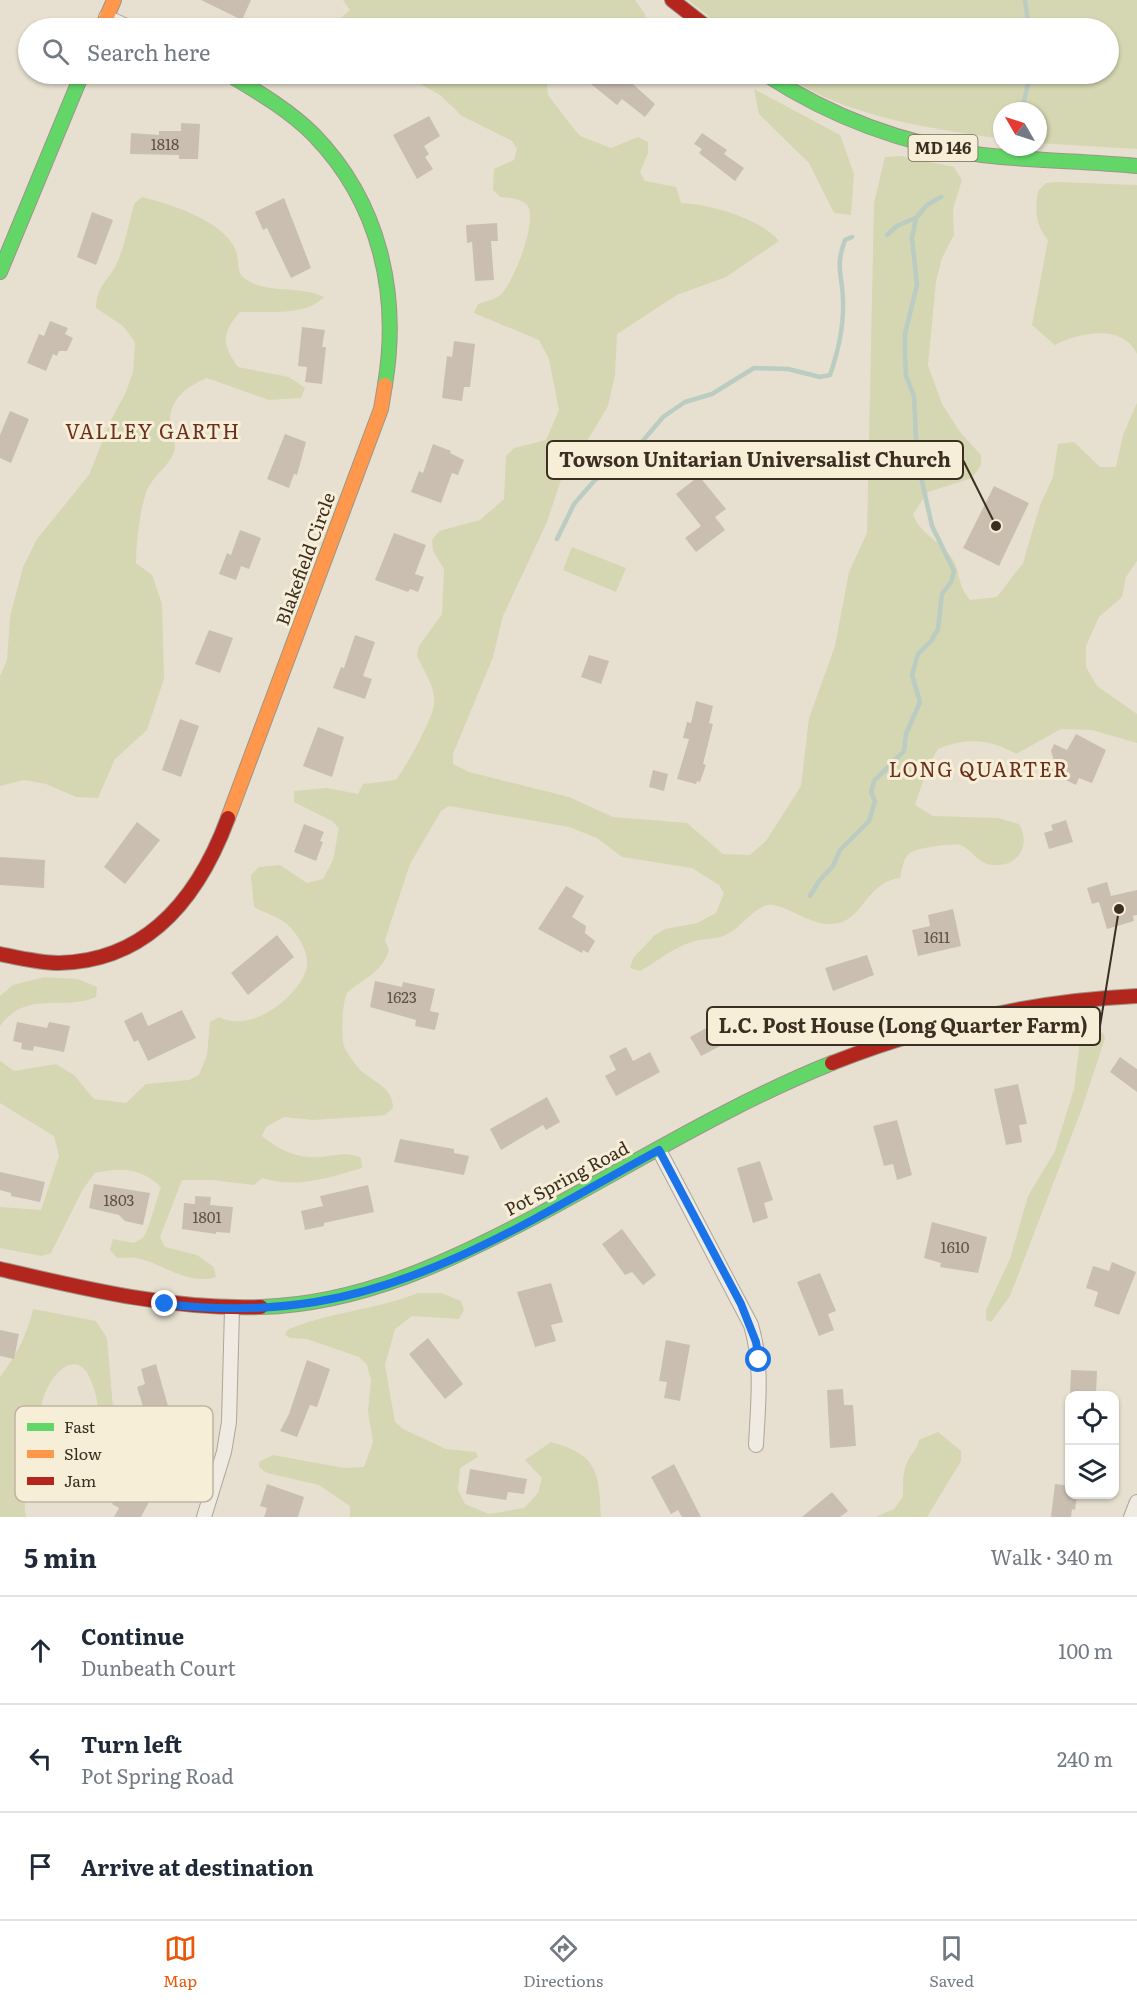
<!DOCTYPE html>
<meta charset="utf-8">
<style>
:root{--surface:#fff;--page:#f6f6f7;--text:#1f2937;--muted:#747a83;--line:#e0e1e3;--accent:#ea580c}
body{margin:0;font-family:Literata,serif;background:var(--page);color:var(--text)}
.controls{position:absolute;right:18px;bottom:18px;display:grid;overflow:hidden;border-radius:12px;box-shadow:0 2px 4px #0004}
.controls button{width:54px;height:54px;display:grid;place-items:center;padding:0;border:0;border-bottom:2px solid var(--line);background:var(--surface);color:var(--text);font:30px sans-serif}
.compass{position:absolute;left:993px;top:102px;width:54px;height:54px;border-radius:50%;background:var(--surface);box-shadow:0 2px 4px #0004;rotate:309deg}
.stop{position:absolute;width:18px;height:18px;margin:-14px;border:4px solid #1a73e8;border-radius:50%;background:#fff}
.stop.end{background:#1a73e8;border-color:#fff;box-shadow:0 2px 6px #0008}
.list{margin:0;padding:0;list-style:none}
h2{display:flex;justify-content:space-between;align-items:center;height:78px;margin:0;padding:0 24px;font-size:26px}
h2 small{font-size:20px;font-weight:400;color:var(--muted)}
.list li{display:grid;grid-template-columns:39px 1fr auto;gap:18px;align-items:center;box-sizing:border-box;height:108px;padding:0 24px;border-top:2px solid var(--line)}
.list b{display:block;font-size:22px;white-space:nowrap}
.list p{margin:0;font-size:20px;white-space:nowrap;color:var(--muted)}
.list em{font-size:20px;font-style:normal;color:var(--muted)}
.icon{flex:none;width:33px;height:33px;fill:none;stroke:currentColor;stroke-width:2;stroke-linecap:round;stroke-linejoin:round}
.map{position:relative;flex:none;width:1137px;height:1517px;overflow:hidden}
.search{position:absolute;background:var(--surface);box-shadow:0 2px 4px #0004;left:18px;right:18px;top:18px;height:66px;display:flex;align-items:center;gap:15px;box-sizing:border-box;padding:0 21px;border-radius:33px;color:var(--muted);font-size:22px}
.sheet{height:402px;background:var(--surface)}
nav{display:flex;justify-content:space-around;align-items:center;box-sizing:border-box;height:84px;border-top:2px solid var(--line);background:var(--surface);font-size:16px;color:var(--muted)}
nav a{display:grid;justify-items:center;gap:3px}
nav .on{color:var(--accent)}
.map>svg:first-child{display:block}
.green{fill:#d5d6b2}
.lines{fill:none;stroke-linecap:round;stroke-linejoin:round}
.stream{stroke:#bbccc2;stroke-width:4.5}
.building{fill:#cabeb1}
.street-casing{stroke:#aca599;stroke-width:16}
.fast-casing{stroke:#9c9588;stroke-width:16}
.slow-casing{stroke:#9c9588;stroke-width:16}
.jam-casing{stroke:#9c9588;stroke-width:16}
.street{stroke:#efebe2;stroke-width:14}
.fast{stroke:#63d668;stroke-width:14}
.slow{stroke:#ff974d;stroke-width:14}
.jam{stroke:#b3261e;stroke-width:14}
.route{stroke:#1a73e8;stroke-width:8}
.labels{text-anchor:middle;stroke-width:6;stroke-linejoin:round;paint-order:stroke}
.number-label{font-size:15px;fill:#605244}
.shield{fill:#f7eed7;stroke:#746857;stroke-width:1.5}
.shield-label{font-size:16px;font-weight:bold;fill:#3c2e20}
.street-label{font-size:18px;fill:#3c2e20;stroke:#f7eed7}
.neighbourhood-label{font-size:20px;letter-spacing:1.5px;fill:#6a2f1e;stroke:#f7eed7}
.key{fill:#f7eed7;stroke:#bfb4a0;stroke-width:1.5}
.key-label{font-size:16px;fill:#3c2e20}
.leader{fill:none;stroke:#3c2e20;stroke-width:2}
.callout-dot{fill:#3c2e20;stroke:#f7eed7;stroke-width:2}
.callout{fill:#f7eed7;stroke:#3c2e20;stroke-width:2}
.callout-label{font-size:20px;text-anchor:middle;font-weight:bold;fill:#3c2e20}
</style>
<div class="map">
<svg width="1137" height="1517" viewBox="0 0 1137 1517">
<rect width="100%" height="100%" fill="#e7e0d0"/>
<g class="green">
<polygon points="343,0 635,0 645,14 644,25 637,28 311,26 334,24 350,10"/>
<path d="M688,0H1137V149L1038,143V111H1002V139C928,128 846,117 783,74H1108V28H724Z"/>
<path d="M402,74H546L548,95L567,120L580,136L611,148L638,137L648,142V153L640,172L645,181L676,187L681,203C709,204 760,218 779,241L726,277L677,295L617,334L615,375L608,406L587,441L570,453L547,522L503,616L493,657L453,754V764L469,772L569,797L613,817L687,823L723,854L750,855L766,841L801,786L809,718L835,646L849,572L867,533L874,203L885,157L901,156L954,167L962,180L953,209L954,235L942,258L936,282L928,365L942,404L960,432L981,455V465L972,478L928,492L913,514C920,534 939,540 951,557C960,568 956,583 970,600L997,597L1023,563L1040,505L1053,477L1058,444L1074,442L1100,467H1116L1123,435L1137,403V561L1126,577L1122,597L1099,617L1086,646V667L1097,686L1137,714V743L1092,730L1061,729L1016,754C991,739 966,737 938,749L928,766L915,805L933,816L998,818L1019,824C1033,848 1014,871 987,864C977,861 970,848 960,845C952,843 916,848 910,853C903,858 902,870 900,878C868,882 863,917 839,923C816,929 794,909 773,905C757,903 744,924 731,932C718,941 705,937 692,942C674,947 656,962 640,971L630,968L633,958L655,935L665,929L697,923L716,913L724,893L719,885L692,868L622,857L597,838L569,827L449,806L441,811L410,864L385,940L389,950C382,973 364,978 348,992C342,998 341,1038 344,1046C346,1051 350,1057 354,1062C365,1081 393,1083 393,1108L385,1115L375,1116L313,1120L284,1117L266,1127L262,1136C275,1147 291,1156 309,1157C328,1159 344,1149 361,1158L362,1168C327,1178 297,1189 262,1178L254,1185L212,1180H182L160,1237L165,1247L197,1255L214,1267L216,1277C187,1286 163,1263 136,1258C130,1257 123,1258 117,1258L110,1250L113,1239L134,1243L143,1238L148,1228L161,1187C141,1168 122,1167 95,1173L83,1189L51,1253L41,1256L0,1248V1207L41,1210L59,1156L54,1136L0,1103V1061L14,1071L56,1064L74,1075L94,1099L126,1103L146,1084L189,1080L199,1075L207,1055L210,1022L219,1017C248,1033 293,1002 305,973C312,958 301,939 290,927C282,918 265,913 254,907L251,875L259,867L280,865L307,883L323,879L333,860L339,828L332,821L294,802V791L327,788L358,794L363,784L396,780C407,765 431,722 434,705C436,688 424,671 417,656L419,646L442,614L444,569L433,551L432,540L439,531L480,520L504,499L506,456L514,448L546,440L559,410L549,359L539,340L474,313L478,304C485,301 495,300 500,295C513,285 539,218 527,205C520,198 510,198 500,197L493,190L494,169L514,160L517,149L512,141L462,116L440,95Z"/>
<polygon points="754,89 840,135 854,174 851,215 834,213 809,163 759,114"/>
<path d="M1057,182L1137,185V354C1123,323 1078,333 1055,345L1032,325L1048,240C1035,225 1035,210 1038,191L1046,183Z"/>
<path d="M142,197C170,204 225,221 236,251C240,262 235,273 247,280C268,294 301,285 324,297C305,317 266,311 240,312C221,333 222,345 238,367L289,377L305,388L301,398L269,400L207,378C187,386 168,400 170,425C171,434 177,442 174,452C169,466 153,476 147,490C140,508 136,544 136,563L152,575L162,604L164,679L147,730L115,759L98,798L76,797L46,784L24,780L0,786V676L7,660L10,617L23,567L37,539L89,475L111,420L126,392L133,372L135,342L123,326L96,308C97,284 108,282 117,263C125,245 129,223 134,204Z"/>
<polygon points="572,547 626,568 616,592 563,570"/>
<path d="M45,977L78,979L97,987L96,997C62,1012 27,989 0,1026V996L13,985Z"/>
<polygon points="1089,1026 1103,1033 1105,1038 1081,1111 1010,1296 991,1322 986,1320 986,1310 1010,1259 1028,1196 1055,1151 1060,1134 1074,1089 1081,1032"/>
<path d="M418,1293H441L461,1301L464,1310L459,1319L412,1316L395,1329L385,1365L395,1422L403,1429L446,1449L476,1452L478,1457L460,1468L458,1490L465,1504L489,1514L524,1508L538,1493L542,1478L525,1460L551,1442C598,1455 599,1472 601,1517H350V1506L319,1485L267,1473L259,1467V1462L273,1455L344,1468L364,1467L373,1442L368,1411L371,1380L367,1365L359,1357L307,1339L290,1338L285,1335L287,1330C329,1312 375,1310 418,1293Z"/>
<path d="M33,1309L96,1321L107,1338L115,1431L112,1441L93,1433C94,1423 98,1411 97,1401C96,1393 93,1386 90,1379C73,1336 28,1398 44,1432C47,1439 56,1443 61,1447V1458C38,1473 20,1486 26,1517H0V1377C16,1356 27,1335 33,1309Z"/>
<path d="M938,1432L961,1451V1461L927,1517H875L894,1509L903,1497C903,1484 902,1469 910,1457C914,1450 917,1449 919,1440Z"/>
</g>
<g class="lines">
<g class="stream">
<polyline points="1025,0 1029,28"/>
<polyline points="1022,111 1030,74"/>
<polyline points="887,235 897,226 915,218"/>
<path d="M557,539L574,504L595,480L618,465L636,449L663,417L685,402L712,394L754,368L788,369L820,377L830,375C838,352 844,324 843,300C842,273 835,267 845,240L852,237"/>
<polyline points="810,896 819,881 833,866 840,850 869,821 875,801 871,792 874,781 904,751 906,734 920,702 912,675 918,654 931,641 938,629 942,594 951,582 954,571 932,526 917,459 914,396 906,376 905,357 905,334 917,285 912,238 916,218 927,205 941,197"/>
</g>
</g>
<g class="building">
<polygon points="201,0 251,0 242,20"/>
<polygon points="600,74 615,74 621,79 624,76 655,104 645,117 622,99 617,105 591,84"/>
<polygon points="429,116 440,136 424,146 429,154 425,157 433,169 417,179 393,135"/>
<polygon points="181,123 200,124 198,159 179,159 179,155 130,154 131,133 159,135 159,131 181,131"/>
<polygon points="702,133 727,150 724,154 744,168 735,181 699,153 702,149 694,144"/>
<polygon points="284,198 311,268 291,278 267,228 263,230 255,212"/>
<polygon points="92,212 113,220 96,265 77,257"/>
<polygon points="497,223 498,241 491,241 494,280 475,281 472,242 467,243 466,225"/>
<polygon points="50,321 68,328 65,334 73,338 67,351 59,351 57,356 53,354 46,371 27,363 39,334 44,336"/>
<polygon points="302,327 325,330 322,347 326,347 322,384 305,382 307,367 298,366"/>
<polygon points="454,341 475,344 470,387 464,387 462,401 442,398 447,356 452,357"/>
<polygon points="10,411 29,419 11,463 0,458 0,435"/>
<polygon points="285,434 306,442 297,475 294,474 289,488 267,479"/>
<polygon points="433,444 451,451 450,453 464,460 458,475 452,473 441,503 411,492 419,471 423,473"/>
<polygon points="699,476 726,509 715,517 725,530 696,552 685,538 701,526 676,494"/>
<polygon points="994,486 1029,503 999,566 963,548"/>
<polygon points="240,530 261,538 249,569 241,566 236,580 219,574 227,553 231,555"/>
<polygon points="394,533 426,545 415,574 424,577 418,592 410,589 408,592 375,580"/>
<polygon points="209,630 233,638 220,673 195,664"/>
<polygon points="355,635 375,642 363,676 372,679 365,699 333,688 341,667 344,668"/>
<polygon points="589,655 609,661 601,684 581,677"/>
<polygon points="696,701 713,706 709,723 713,724 703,764 706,765 700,782 697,781 696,784 677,779 689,739 683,738 687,722 691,723"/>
<polygon points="180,719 199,726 181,777 162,770"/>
<polygon points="318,727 344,737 332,777 303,766"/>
<polygon points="1076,734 1106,750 1092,783 1079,778 1076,785 1051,773 1055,764 1051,751 1054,744 1067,750"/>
<polygon points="653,770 668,774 664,791 649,787"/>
<polygon points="1066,820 1073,842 1049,849 1044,833 1053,830 1051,825"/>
<polygon points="137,822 160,840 125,884 104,867"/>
<polygon points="304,824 324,832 320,841 323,842 316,861 294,852"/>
<polygon points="0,857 45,860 44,888 0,885"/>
<polygon points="1107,882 1111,896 1137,890 1137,915 1133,916 1134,921 1107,929 1099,902 1092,904 1087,888"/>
<polygon points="566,886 584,896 572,917 586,926 585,933 595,941 588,953 583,950 582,953 538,929"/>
<polygon points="953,909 961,946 918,956 912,930 930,926 928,915"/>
<polygon points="277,935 294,957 248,995 231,973"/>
<polygon points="867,955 874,975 833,991 825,968"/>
<polygon points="375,981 402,987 403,982 435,989 430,1011 439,1013 435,1030 415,1026 416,1020 370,1007"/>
<polygon points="182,1010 196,1038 148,1061 138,1040 134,1042 124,1021 142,1012 148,1026"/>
<polygon points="737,1011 746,1028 728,1038 730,1041 701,1056 690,1037"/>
<polygon points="17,1022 47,1028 49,1022 70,1026 64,1052 34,1046 33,1051 21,1049 22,1043 13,1041"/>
<polygon points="626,1047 633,1061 650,1052 660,1072 616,1096 605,1076 616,1070 609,1056"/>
<polygon points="1120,1057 1137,1069 1137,1092 1110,1072"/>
<polygon points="1018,1084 1027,1124 1019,1125 1022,1142 1006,1145 994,1089"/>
<polygon points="547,1097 560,1122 546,1130 543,1125 501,1150 490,1129"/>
<polygon points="897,1120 912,1175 897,1180 893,1164 884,1166 873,1126"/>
<polygon points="400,1139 454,1149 454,1153 469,1156 464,1175 394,1162"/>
<polygon points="760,1161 773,1200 764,1203 768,1218 753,1223 737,1168"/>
<polygon points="0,1172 45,1182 40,1202 11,1196 11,1193 0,1190"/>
<polygon points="94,1184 150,1193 143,1225 125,1221 119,1215 89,1208"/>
<polygon points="368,1185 374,1212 324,1223 324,1226 305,1230 301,1211 323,1206 320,1196"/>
<polygon points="195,1196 211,1197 210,1205 233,1207 230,1233 216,1232 216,1234 182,1229 184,1203 195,1204"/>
<polygon points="932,1222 987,1237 978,1273 940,1267 941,1263 924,1258"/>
<polygon points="622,1229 656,1275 643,1285 632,1272 625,1275 602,1244"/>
<polygon points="1112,1262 1136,1272 1119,1315 1094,1306 1098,1292 1086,1288 1093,1266 1109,1271"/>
<polygon points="820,1273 836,1311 828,1314 834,1330 819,1336 797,1282"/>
<polygon points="551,1283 563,1322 551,1325 556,1341 535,1347 517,1292"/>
<polygon points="0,1330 19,1334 14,1359 0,1356"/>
<polygon points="428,1338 463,1384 445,1399 409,1354"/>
<polygon points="666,1340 690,1345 680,1401 664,1398 667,1382 659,1381"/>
<polygon points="307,1360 330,1369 317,1407 310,1405 297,1437 280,1431 289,1414"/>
<polygon points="156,1364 172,1420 149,1426 137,1387 145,1384 141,1369"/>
<polygon points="1071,1370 1097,1371 1096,1395 1070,1395"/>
<polygon points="843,1389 844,1405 853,1405 856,1446 830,1448 827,1390"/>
<polygon points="674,1464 701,1517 682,1517 678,1510 671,1514 651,1477"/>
<polygon points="470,1469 527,1479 524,1494 508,1492 506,1500 466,1494"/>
<polygon points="267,1484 304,1497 298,1517 264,1517 267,1508 260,1506"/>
<polygon points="1055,1484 1070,1486 1070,1494 1077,1494 1075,1510 1072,1509 1071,1517 1051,1517"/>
<polygon points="129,1491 149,1502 141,1517 114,1517 119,1508 112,1504 118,1492 126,1497"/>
<polygon points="832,1492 848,1511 840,1517 802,1517"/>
</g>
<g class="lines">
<defs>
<g id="street">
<polyline points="106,17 131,28"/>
<path d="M659,1150L751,1325C763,1365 758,1404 756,1445"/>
<polyline points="204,1517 224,1452 229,1422 232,1309"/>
<polyline points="1131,1517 1137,1502"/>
</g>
<g id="fast">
<path d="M228,74C258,92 289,110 314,135C380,203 400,294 385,385"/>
<path d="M765,74C831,117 903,144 982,155C1033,161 1085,161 1137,166"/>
<polyline points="0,272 82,74"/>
<path d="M261,1307C361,1304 451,1261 538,1215C635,1163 730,1104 832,1063"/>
</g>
<g id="slow">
<polyline points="102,28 114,0"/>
<polyline points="228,818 381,409 385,385"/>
</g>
<g id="jam">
<polyline points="672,0 708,28"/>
<path d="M0,954C19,958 39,963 59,963C149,961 199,896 228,818"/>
<path d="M832,1063C931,1024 1031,1001 1137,996"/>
<path d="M0,1269C86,1289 172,1310 261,1307"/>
</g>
</defs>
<use href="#street" class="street-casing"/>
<use href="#fast" class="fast-casing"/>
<use href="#slow" class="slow-casing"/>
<use href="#jam" class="jam-casing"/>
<use href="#street" class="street"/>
<use href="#fast" class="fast"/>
<use href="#slow" class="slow"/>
<use href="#jam" class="jam"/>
</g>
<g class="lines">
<path class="route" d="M165,1304C215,1310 265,1310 315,1302C439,1282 550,1209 659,1150L741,1304L756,1342L759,1360"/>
</g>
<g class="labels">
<g class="number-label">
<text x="165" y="150">1818</text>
<text x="937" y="943">1611</text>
<text x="402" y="1003">1623</text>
<text x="119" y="1206">1803</text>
<text x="207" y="1223">1801</text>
<text x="955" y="1253">1610</text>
</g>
<rect class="shield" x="908.5" y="135" width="69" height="26" rx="4.5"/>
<g class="shield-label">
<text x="943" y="154">MD 146</text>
</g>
<g class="street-label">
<text transform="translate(306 559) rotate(-70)" y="6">Blakefield Circle</text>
<text transform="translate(567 1179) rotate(-28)" y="6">Pot Spring Road</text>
</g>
<g class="neighbourhood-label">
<text x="153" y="439">VALLEY GARTH</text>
<text x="979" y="777">LONG QUARTER</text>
</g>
</g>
<rect x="15" y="1406" width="198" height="96" rx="9" class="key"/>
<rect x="27" y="1423" width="27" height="8" fill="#63d668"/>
<rect x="27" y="1450" width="27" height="8" fill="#ff974d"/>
<rect x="27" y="1477" width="27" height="8" fill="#b3261e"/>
<g class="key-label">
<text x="64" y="1433">Fast</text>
<text x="64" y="1460">Slow</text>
<text x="64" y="1487">Jam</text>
</g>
<path class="leader" d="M996 526L963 460M1119 909L1100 1026"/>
<g class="callout-dot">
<circle cx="996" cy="526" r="6"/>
<circle cx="1119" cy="909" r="6"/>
</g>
<g class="callout">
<rect x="547" y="441" width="416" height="38" rx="6"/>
<rect x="707" y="1007" width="393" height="38" rx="6"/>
</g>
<g class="callout-label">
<text x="755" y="467">Towson Unitarian Universalist Church</text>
<text x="903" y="1033">L.C. Post House (Long Quarter Farm)</text>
</g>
</svg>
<div class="controls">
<button><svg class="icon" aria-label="locate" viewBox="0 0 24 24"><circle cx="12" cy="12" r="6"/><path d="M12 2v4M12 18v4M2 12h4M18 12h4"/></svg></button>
<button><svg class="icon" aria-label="layers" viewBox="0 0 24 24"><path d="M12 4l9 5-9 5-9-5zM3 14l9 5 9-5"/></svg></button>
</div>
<svg class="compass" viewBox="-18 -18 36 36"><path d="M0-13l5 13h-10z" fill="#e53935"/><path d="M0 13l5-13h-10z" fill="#747a83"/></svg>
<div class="stop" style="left:759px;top:1360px"></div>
<div class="stop end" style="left:165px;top:1304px"></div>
<div class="search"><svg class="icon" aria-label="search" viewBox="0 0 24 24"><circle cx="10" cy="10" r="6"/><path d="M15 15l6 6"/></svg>Search here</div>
</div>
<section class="sheet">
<h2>5 min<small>Walk · 340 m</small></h2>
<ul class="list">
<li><svg class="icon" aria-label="ahead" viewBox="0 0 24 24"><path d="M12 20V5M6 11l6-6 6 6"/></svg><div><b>Continue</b><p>Dunbeath Court</p></div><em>100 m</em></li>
<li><svg class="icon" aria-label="left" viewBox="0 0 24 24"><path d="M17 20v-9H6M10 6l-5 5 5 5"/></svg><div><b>Turn left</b><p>Pot Spring Road</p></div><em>240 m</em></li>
<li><svg class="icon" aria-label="arrive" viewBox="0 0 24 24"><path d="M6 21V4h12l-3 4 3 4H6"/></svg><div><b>Arrive at destination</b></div></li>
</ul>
</section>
<nav>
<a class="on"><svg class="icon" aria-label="map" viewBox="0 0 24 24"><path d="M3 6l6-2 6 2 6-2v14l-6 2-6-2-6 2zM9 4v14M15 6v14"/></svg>Map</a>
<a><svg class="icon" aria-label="directions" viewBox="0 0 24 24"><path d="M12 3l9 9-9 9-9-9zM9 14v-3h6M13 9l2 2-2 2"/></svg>Directions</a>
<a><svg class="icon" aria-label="saved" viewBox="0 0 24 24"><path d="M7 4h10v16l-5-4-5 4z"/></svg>Saved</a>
</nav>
